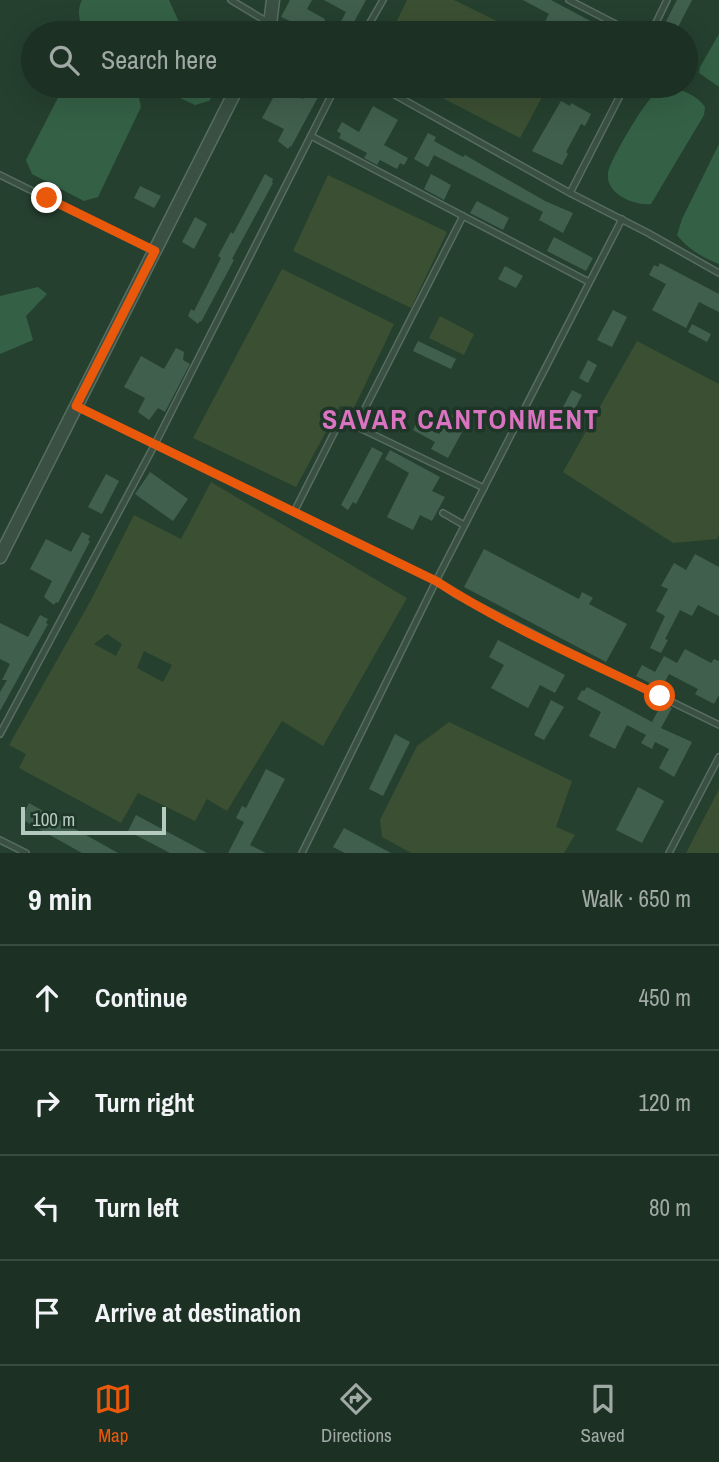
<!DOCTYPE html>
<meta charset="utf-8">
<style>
:root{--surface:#1c3023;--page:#25382b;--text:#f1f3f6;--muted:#a0a9a6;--line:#3a4b41;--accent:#ea580c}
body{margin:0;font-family:"Archivo Narrow",sans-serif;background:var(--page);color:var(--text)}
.scale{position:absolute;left:21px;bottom:18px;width:145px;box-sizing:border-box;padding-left:7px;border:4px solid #b5cabe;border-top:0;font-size:19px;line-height:24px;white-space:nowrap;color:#b5cabe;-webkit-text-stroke:5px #1e3527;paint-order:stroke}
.stop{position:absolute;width:21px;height:21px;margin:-16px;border:5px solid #ea580c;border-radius:50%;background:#fff}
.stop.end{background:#ea580c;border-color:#fff;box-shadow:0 2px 7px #0008}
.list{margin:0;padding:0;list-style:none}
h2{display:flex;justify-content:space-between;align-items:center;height:91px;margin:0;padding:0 28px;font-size:30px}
h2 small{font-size:23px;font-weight:400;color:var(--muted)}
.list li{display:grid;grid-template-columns:46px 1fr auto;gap:21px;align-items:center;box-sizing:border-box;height:105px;padding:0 28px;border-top:2px solid var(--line)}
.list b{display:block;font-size:26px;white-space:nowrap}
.list em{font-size:23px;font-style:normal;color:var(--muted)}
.icon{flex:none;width:38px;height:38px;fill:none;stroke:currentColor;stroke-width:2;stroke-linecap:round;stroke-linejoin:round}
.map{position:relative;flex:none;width:719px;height:853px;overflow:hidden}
.search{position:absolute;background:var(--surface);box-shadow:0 7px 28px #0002;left:21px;right:21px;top:21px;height:77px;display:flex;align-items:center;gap:18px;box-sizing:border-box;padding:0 24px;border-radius:38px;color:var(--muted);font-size:26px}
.sheet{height:511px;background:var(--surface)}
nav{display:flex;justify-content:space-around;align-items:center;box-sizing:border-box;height:98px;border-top:2px solid var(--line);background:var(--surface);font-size:19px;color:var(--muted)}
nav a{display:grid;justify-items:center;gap:4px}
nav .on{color:var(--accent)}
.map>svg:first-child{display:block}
.green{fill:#3b4f32;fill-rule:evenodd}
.water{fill:#346146}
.building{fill:#415f4d}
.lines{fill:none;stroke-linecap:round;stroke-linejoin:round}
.service-casing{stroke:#576d60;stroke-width:8}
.tertiary-casing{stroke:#576d60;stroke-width:15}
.service{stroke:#395042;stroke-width:5}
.tertiary{stroke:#395042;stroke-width:12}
.route{stroke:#ea580c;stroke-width:9}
.labels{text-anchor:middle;stroke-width:7;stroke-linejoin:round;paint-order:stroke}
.district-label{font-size:28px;font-weight:bold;letter-spacing:2px;fill:#da74c1;stroke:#1e3527}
</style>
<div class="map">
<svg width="719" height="853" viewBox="0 0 719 853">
<rect width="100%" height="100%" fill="#25402f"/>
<g class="green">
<polygon points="407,0 454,0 521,33 391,33"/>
<polygon points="419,86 548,86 520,138"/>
<polygon points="328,175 447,232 411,308 293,251"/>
<polygon points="282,269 394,324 354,408 340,406 296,487 193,438"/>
<polygon points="440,316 474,334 464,355 429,338"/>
<polygon points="637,341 719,384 719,534 717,539 673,543 563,472"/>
<path d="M211,482L407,598L323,746L282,721L227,811L207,799L195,821L138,793L121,823L19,768L26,754L9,745L91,600L134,515L181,539ZM107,634L122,644L116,656L94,644ZM144,651L172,665L163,682L137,668Z"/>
<polygon points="449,722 572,781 556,827 575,835 564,853 411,853 382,837 380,820 417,746"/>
<polygon points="719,789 719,853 686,853"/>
</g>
<g class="water">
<path d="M82,0H169L178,20L188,33H84C80,22 76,11 82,0Z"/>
<polygon points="719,34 719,87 699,73 700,67"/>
<polygon points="64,86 115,86 139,98 141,107 98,197 84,201 32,174 26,160"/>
<polygon points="154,86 221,86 209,101 195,105"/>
<path d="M672,87C685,92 697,95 705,107L704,115L651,204C635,206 605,194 608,173C610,160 646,99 656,93C661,89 666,88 672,87Z"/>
<path d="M719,144V264C702,257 689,250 677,235L682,219Z"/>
<polygon points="38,287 47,294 26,316 33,340 0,354 0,296"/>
</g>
<g class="building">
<polygon points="290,0 312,0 307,9 325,19 324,22 337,29 346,12 324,0 366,0 348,33 317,33 281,17"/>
<polygon points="523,0 551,0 613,33 585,33 568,24 563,33 550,33 541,29 549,14"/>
<polygon points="677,0 692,0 675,33 660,33"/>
<polygon points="310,86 324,86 291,147 290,146 288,149 278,141 284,129 262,118 279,87 303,99"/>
<polygon points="573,86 600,86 594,97"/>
<polygon points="561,101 570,106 571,103 591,114 585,126 581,124 566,152 568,154 562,165 532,151"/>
<polygon points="373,106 398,120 384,145 408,158 404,165 400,163 397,169 380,160 377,165 364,158 367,153 339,138 341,134 337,131 342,122 359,132"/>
<polygon points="428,133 436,137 434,141 463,157 465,155 545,201 573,213 563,233 539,220 543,212 434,155 428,167 414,159"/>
<polygon points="265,174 273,179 272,182 273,183 232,259 234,260 201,322 200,321 198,324 188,316 191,309 194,311 221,258 218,256 231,232 233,234"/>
<polygon points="431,174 451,185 444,200 424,189"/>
<polygon points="140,186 161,196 154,208 134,198"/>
<polygon points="477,201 509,218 503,230 470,213"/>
<polygon points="195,217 207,224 194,249 182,242"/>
<polygon points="554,237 593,258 586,271 547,251"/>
<polygon points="660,263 719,294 719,312 699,302 686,328 652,310 666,284 649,275 654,265 658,267"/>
<polygon points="505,266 523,276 516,288 498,279"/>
<polygon points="613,310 627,317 612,347 597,340"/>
<polygon points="692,324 711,334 707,342 688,332"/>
<polygon points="418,341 456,359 451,369 413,351"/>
<polygon points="176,348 184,352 183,360 190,364 165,412 158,408 149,420 138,412 145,398 124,387 141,356 164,369"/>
<polygon points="588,360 597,365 588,383 579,378"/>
<polygon points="572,390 582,395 572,414 562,409"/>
<polygon points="450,414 467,423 448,458 431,449 435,442 413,430 417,422 439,434"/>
<polygon points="372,447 383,453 356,504 353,502 348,510 341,505"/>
<polygon points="390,450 440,477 432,491 445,497 432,521 420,515 413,530 387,517 409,473 385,459"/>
<polygon points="150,472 188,499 173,521 135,494"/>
<polygon points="106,474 119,481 102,514 88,507"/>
<polygon points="82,532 90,536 88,540 90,541 58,603 56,602 54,605 44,597 52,581 30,569 46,539 71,552"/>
<polygon points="484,549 579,599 582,592 593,598 589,604 627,624 606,662 464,587"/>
<polygon points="695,554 719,567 719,616 698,605 692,616 680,610 665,639 668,640 661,653 650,648 665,616 656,611 668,589 661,586 674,563 686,570"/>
<polygon points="40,615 48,619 46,623 48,624 0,711 0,692 7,680 2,680 10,664 0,659 0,623 28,637"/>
<polygon points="498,640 565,675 555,693 540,685 528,708 491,688 504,665 489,657"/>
<polygon points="685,649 711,663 714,659 719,661 719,695 714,704 695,694 698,689 669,674 661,689 636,676 642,665 655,672 664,656 677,663"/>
<polygon points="587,687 652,722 662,703 672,708 661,728 692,742 674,777 659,768 669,749 655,742 652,749 641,743 646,735 627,725 615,749 589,736 601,712 577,699 582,690 584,691"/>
<polygon points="551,700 564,707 544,740 534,735"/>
<polygon points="395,734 410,742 383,796 369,789"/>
<polygon points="266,769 285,779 250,845 266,853 228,853 244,822 236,818 242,806 246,808"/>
<polygon points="638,787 664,801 642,843 616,830"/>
<polygon points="29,803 118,853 82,853 21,819"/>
<polygon points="136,815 207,853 170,853 128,831"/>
<polygon points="344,828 391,853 345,853 333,847"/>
</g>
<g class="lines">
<defs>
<g id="service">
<polyline points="231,0 286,33"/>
<polyline points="569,0 633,33"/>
<polyline points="364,33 383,0"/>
<polyline points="651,33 667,0"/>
<polyline points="379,86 570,193 648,233 719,273"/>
<polyline points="311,136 463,216"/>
<polyline points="0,175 154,251"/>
<polyline points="570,193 625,86"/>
<polyline points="76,406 436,581 457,595 561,648 719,725"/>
<polyline points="356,426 463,216 589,282"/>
<polyline points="294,512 341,419 484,488"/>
<polyline points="443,513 464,525"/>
<polyline points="0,734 155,444 336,86"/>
<polyline points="0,840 26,853"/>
<polyline points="302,853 436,581 622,219"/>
<polyline points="669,853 719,757"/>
</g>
<g id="tertiary">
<polyline points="265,33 270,24 273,0"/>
<polyline points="0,557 238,86"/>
</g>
</defs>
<use href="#service" class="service-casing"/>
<use href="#tertiary" class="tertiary-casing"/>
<use href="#service" class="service"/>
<use href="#tertiary" class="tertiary"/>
</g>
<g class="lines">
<path class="route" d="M47,198L155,251L76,406L436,581C506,626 585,660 660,696"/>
</g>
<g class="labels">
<g class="district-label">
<text x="461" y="429">SAVAR CANTONMENT</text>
</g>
</g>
</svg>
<div class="scale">100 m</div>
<div class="stop" style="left:660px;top:696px"></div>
<div class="stop end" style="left:47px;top:198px"></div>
<div class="search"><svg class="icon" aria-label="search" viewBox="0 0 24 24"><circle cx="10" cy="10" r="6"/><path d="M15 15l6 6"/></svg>Search here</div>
</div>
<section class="sheet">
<h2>9 min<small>Walk · 650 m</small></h2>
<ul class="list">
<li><svg class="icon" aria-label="ahead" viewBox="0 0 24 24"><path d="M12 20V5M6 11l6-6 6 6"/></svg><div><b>Continue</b></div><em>450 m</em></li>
<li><svg class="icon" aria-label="right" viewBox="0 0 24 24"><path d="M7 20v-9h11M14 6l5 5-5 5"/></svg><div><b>Turn right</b></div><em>120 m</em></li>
<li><svg class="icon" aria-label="left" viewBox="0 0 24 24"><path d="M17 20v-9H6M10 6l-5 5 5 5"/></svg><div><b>Turn left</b></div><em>80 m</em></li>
<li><svg class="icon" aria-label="arrive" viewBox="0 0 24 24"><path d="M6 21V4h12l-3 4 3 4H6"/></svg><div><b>Arrive at destination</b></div></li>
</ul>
</section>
<nav>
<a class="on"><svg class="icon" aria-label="map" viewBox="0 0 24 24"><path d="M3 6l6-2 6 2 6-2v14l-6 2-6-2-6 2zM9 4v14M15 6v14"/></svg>Map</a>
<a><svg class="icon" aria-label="directions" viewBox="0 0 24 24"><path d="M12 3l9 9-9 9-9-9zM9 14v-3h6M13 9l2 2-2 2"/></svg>Directions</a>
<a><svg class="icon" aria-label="saved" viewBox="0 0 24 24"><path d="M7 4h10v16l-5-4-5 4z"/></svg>Saved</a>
</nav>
